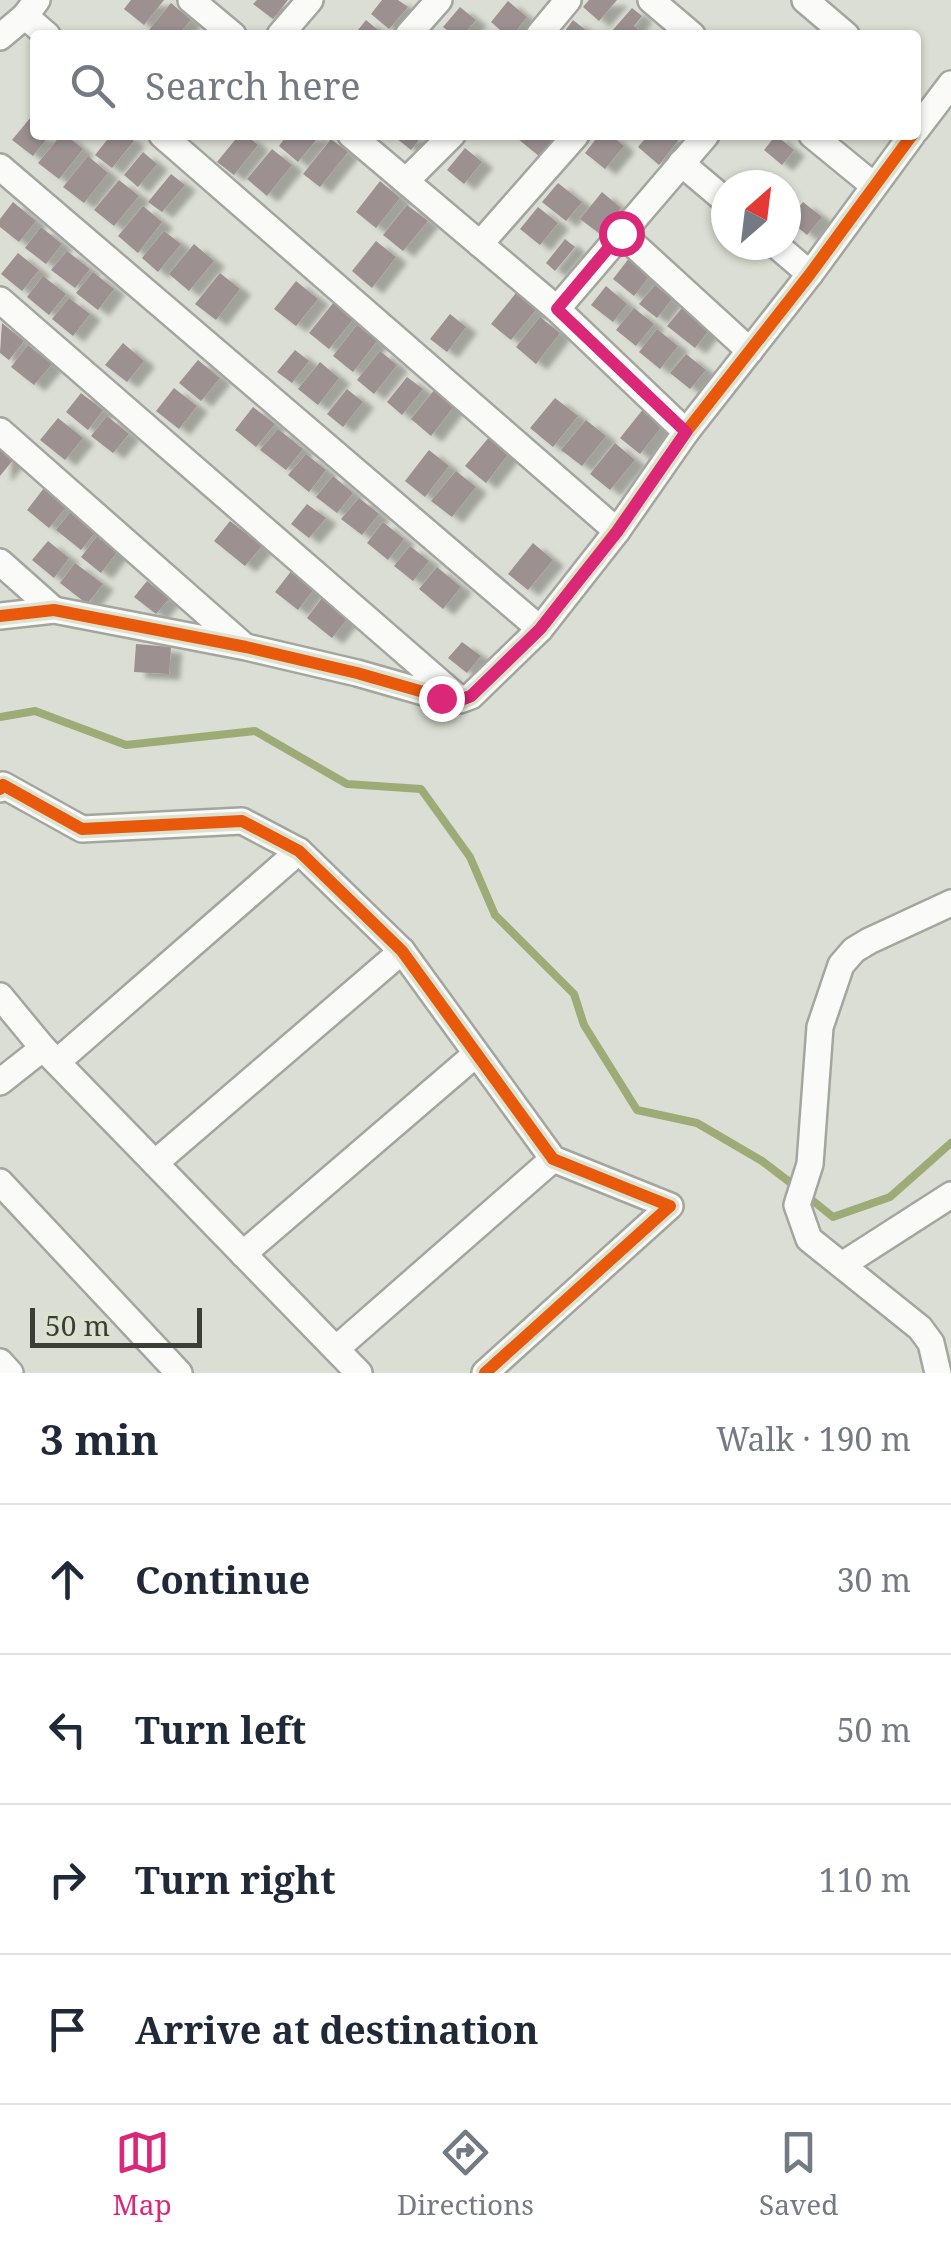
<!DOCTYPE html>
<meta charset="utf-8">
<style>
:root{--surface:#fff;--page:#f6f6f7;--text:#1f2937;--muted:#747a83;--line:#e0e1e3;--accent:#db2777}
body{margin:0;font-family:"Noto Serif",serif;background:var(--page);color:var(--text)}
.compass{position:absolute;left:711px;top:170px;width:90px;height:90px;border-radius:50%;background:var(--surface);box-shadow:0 2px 8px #0004;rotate:28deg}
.scale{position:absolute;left:30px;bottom:25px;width:172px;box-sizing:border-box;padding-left:10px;border:5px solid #3b3e37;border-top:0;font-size:28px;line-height:35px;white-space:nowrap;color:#3b3e37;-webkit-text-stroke:8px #dce2d0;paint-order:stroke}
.stop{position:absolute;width:30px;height:30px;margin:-22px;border:8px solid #db2777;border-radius:50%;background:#fff}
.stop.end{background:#db2777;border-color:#fff;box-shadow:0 2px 10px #0008}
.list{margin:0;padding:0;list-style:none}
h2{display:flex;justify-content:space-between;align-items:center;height:130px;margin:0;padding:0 40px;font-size:42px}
h2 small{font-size:32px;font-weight:400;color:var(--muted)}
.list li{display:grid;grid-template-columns:65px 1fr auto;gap:30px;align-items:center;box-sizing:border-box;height:150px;padding:0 40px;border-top:2px solid var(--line)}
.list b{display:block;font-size:38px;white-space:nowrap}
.list em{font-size:32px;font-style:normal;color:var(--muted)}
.icon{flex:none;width:55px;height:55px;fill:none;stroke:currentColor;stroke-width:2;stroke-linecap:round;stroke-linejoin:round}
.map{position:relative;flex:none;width:951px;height:1373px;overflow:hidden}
.search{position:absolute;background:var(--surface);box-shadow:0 2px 8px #0004;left:30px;right:30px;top:30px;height:110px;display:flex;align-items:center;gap:25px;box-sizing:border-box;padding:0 35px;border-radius:10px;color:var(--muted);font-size:38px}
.sheet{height:730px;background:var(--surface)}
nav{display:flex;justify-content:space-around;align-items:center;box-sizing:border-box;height:140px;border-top:2px solid var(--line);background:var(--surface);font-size:28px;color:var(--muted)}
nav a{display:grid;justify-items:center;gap:5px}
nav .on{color:var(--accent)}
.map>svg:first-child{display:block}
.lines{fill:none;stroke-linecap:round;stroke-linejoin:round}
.stream{stroke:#9dac76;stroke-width:8}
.building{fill:#9c9091;filter:url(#shadow)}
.minor-casing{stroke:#a3a69e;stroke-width:30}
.minor{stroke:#fafaf9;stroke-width:25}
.cycleway-casing{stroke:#dce2d0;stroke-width:19}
.cycleway{stroke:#e8590c;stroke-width:12}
.route{stroke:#db2777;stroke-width:12}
</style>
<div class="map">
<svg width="951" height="1373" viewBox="0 0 951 1373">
<defs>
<filter id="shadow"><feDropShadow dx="11" dy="6" stdDeviation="2.5" flood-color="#0004"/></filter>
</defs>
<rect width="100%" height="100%" fill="#dbded4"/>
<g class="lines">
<g class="stream">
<polyline points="0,717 35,711 126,745 255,731 347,784 421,789 470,857 495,915 574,994 584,1025 637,1110 697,1123 762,1161 796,1187"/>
<polyline points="807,1196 833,1217 890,1197 951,1143"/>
</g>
</g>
<g class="building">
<polygon points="131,0 164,0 144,25 124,9"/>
<polygon points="257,0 288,0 273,19 253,4"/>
<polygon points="382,0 398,0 408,7 389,29 371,14"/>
<polygon points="589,0 617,0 599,21 583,7"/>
<polygon points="508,1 527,17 513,35 506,35 491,22"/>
<polygon points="171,3 191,20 178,35 145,35"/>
<polygon points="460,7 476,20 463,35 453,35 443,27"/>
<polygon points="632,8 642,16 634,26 640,31 637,35 615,35 611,32"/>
<polygon points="366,20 384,35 354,35"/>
<polygon points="573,20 592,35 562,35"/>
<polygon points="35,112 35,135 50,135 33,156 12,140"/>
<polygon points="61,135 66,135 83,149 59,179 38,163"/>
<polygon points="111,135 126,135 134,141 112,168 95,155"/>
<polygon points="239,135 246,135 258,145 234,175 217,162"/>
<polygon points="287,135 320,135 298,162 279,146"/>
<polygon points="398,135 423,135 411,150 396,138"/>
<polygon points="522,135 548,135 553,139 539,156 518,139"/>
<polygon points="599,135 611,135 624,146 605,169 585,153"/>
<polygon points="648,135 676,135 680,138 659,165 638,147"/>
<polygon points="776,135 794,150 782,165 764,150"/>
<polygon points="331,139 348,152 320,187 303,174"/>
<polygon points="465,148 482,162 464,184 447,170"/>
<polygon points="272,149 292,165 267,196 247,179"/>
<polygon points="143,152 157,164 138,187 124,175"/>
<polygon points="88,156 108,173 84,203 63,187"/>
<polygon points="171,174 185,185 162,212 148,202"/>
<polygon points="119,180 139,196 114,226 94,210"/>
<polygon points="380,181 400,198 376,228 356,212"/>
<polygon points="558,183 582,202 566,221 542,202"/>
<polygon points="602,192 621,208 600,234 580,219"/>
<polygon points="13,202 36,221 19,242 0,227 0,219"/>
<polygon points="803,202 822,217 807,235 789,220"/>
<polygon points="407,205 428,221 403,251 383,235"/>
<polygon points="143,206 162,222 138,253 118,236"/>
<polygon points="538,207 558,223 540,245 520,229"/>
<polygon points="41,227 62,244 46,264 25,248"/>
<polygon points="164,231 181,244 158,272 142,258"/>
<polygon points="565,239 575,247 555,271 546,263"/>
<polygon points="376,241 396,257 372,288 352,271"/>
<polygon points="194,244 214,261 189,291 169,274"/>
<polygon points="67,251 90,269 75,288 51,270"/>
<polygon points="18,253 39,270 22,291 1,274"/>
<polygon points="630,257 651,274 634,296 613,279"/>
<polygon points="93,272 114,289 98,310 76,293"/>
<polygon points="220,273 240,289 216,320 195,304"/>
<polygon points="43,276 66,294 49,315 27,297"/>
<polygon points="296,281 318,299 296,326 274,309"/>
<polygon points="655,285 672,299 657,318 639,304"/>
<polygon points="606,286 627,304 613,322 591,305"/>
<polygon points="516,293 536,310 511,340 491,324"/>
<polygon points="69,298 90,314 73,336 52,319"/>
<polygon points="334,302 354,318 329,349 309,333"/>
<polygon points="634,308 654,324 636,346 616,330"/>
<polygon points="682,308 709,330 695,348 667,326"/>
<polygon points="450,314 466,327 447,352 430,339"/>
<polygon points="540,317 560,333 536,364 516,347"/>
<polygon points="2,323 24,341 9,360 0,353"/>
<polygon points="357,325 377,341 353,372 333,356"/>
<polygon points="657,329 678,346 660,369 639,352"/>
<polygon points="123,343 144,361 127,382 105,365"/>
<polygon points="28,345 52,364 34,385 11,367"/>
<polygon points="295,350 309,361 292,383 277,372"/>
<polygon points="380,351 397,365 374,394 357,380"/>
<polygon points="686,354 706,370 690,389 670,373"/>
<polygon points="198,360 220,378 201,401 179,383"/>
<polygon points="320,362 339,378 318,405 298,389"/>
<polygon points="407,377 423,389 402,415 387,402"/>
<polygon points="174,388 197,406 179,429 156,411"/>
<polygon points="347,389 363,402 343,427 327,414"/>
<polygon points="435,389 455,405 431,436 411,419"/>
<polygon points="81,393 103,410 88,430 66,412"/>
<polygon points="555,398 578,416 553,447 530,428"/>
<polygon points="253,407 275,424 256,447 235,430"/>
<polygon points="644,408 664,424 640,454 620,438"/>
<polygon points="107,416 129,434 113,453 91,436"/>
<polygon points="58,418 83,438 65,460 40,440"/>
<polygon points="586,420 606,436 582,466 561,450"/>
<polygon points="278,429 303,449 286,470 260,450"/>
<polygon points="490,436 510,452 486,483 465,466"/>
<polygon points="615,443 635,460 610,490 590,474"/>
<polygon points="0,449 13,460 0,476"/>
<polygon points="429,450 449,466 425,497 405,481"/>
<polygon points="306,454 326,470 309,492 288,475"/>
<polygon points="456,471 476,487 452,517 431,501"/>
<polygon points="333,476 353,493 337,513 316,497"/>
<polygon points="44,488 67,506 49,528 27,510"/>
<polygon points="359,498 379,514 362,535 341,519"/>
<polygon points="307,504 326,518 309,538 291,524"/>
<polygon points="72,510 97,530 81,550 56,530"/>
<polygon points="230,521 262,546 245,566 214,541"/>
<polygon points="383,522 404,539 388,560 367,543"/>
<polygon points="98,535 118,551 101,573 81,557"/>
<polygon points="48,541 69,558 54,578 32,560"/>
<polygon points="533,543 553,560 528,590 508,574"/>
<polygon points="410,546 429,561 413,581 394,566"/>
<polygon points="75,563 103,584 87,604 60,583"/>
<polygon points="437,567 461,587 443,609 419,589"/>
<polygon points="292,570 314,589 298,610 275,592"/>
<polygon points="147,581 169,599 156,614 134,597"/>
<polygon points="322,598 348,618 332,638 307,618"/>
<polygon points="462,642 481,656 467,673 448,658"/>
<polygon points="136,644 171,647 169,674 134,672"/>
</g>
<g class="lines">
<defs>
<g id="minor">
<polyline points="191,0 233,35"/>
<polyline points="651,0 692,35"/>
<polyline points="805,0 846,35"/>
<polyline points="25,16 47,35"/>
<polyline points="280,35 310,0"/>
<polyline points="408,35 439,0"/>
<polyline points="539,35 568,0"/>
<polyline points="0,37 25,16 37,0"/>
<polyline points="916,130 951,84"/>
<polyline points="162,135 617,531"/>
<polyline points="351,135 557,309 686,432"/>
<polyline points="812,135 873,185"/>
<polyline points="681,163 726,201"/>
<polyline points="0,167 540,629"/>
<polyline points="406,181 452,135"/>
<polyline points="621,233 750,351"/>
<polyline points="480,244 576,135"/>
<polyline points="776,245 810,274"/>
<polyline points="0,300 457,697"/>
<polyline points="557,309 706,135"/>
<polyline points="0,431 244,646"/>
<polyline points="0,562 54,610"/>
<polyline points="0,616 54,610 246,647 357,673 441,697 460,700 471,696 540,629 617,531 686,432 810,274 912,135"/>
<polyline points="0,789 3,785 82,829 242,821 299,851 402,951 553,1159 670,1206 485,1373"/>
<polyline points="0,996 43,1048 359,1373"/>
<polyline points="57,1062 299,851"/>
<polyline points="0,1082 43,1048"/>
<polyline points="155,1163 402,951"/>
<polyline points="0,1182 179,1373"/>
<polyline points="243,1254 476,1054"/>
<polyline points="842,1265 951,1195"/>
<polyline points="336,1349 553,1159"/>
<polyline points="0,1362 10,1373"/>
<polyline points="938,1373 931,1343 920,1328 809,1239 797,1205 810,1164 820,1027 841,965 854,950 869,941 951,903"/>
</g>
</defs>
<use href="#minor" class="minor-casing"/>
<use href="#minor" class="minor"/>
<defs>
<g id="cycleway">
<polyline points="0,616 54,610 246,647 357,673 441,697 460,700 471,696 540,629 617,531 686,432 810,274 912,135"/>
<polyline points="0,789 3,785 82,829 242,821 299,851 402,951 553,1159 670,1206 485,1373"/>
</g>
</defs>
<use href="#cycleway" class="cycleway-casing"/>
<use href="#cycleway" class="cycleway"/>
</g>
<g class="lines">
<polyline class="route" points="441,698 460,700 471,696 540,629 617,532 686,432 557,309 621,233"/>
</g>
</svg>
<svg class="compass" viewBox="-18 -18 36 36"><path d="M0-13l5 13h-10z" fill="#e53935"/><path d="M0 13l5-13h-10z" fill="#747a83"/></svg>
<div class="scale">50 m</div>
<div class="stop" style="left:621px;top:233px"></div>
<div class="stop end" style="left:441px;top:698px"></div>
<div class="search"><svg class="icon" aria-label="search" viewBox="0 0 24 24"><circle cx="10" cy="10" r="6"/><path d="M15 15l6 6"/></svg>Search here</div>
</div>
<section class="sheet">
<h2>3 min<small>Walk · 190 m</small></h2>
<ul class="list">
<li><svg class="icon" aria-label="ahead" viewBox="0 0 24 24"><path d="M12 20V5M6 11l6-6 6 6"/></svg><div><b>Continue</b></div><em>30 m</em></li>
<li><svg class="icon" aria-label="left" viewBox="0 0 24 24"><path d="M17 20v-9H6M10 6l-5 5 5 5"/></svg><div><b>Turn left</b></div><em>50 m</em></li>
<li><svg class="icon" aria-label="right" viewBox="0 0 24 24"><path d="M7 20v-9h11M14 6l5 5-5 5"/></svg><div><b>Turn right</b></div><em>110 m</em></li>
<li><svg class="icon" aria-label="arrive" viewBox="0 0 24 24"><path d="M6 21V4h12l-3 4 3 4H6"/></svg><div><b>Arrive at destination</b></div></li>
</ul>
</section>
<nav>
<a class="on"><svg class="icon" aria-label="map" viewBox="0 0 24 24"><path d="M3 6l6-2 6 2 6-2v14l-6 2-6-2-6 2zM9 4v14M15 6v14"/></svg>Map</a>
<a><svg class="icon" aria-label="directions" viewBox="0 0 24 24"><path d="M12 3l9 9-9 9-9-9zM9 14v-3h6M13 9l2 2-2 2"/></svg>Directions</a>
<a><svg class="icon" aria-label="saved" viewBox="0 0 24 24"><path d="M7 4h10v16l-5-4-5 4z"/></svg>Saved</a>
</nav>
